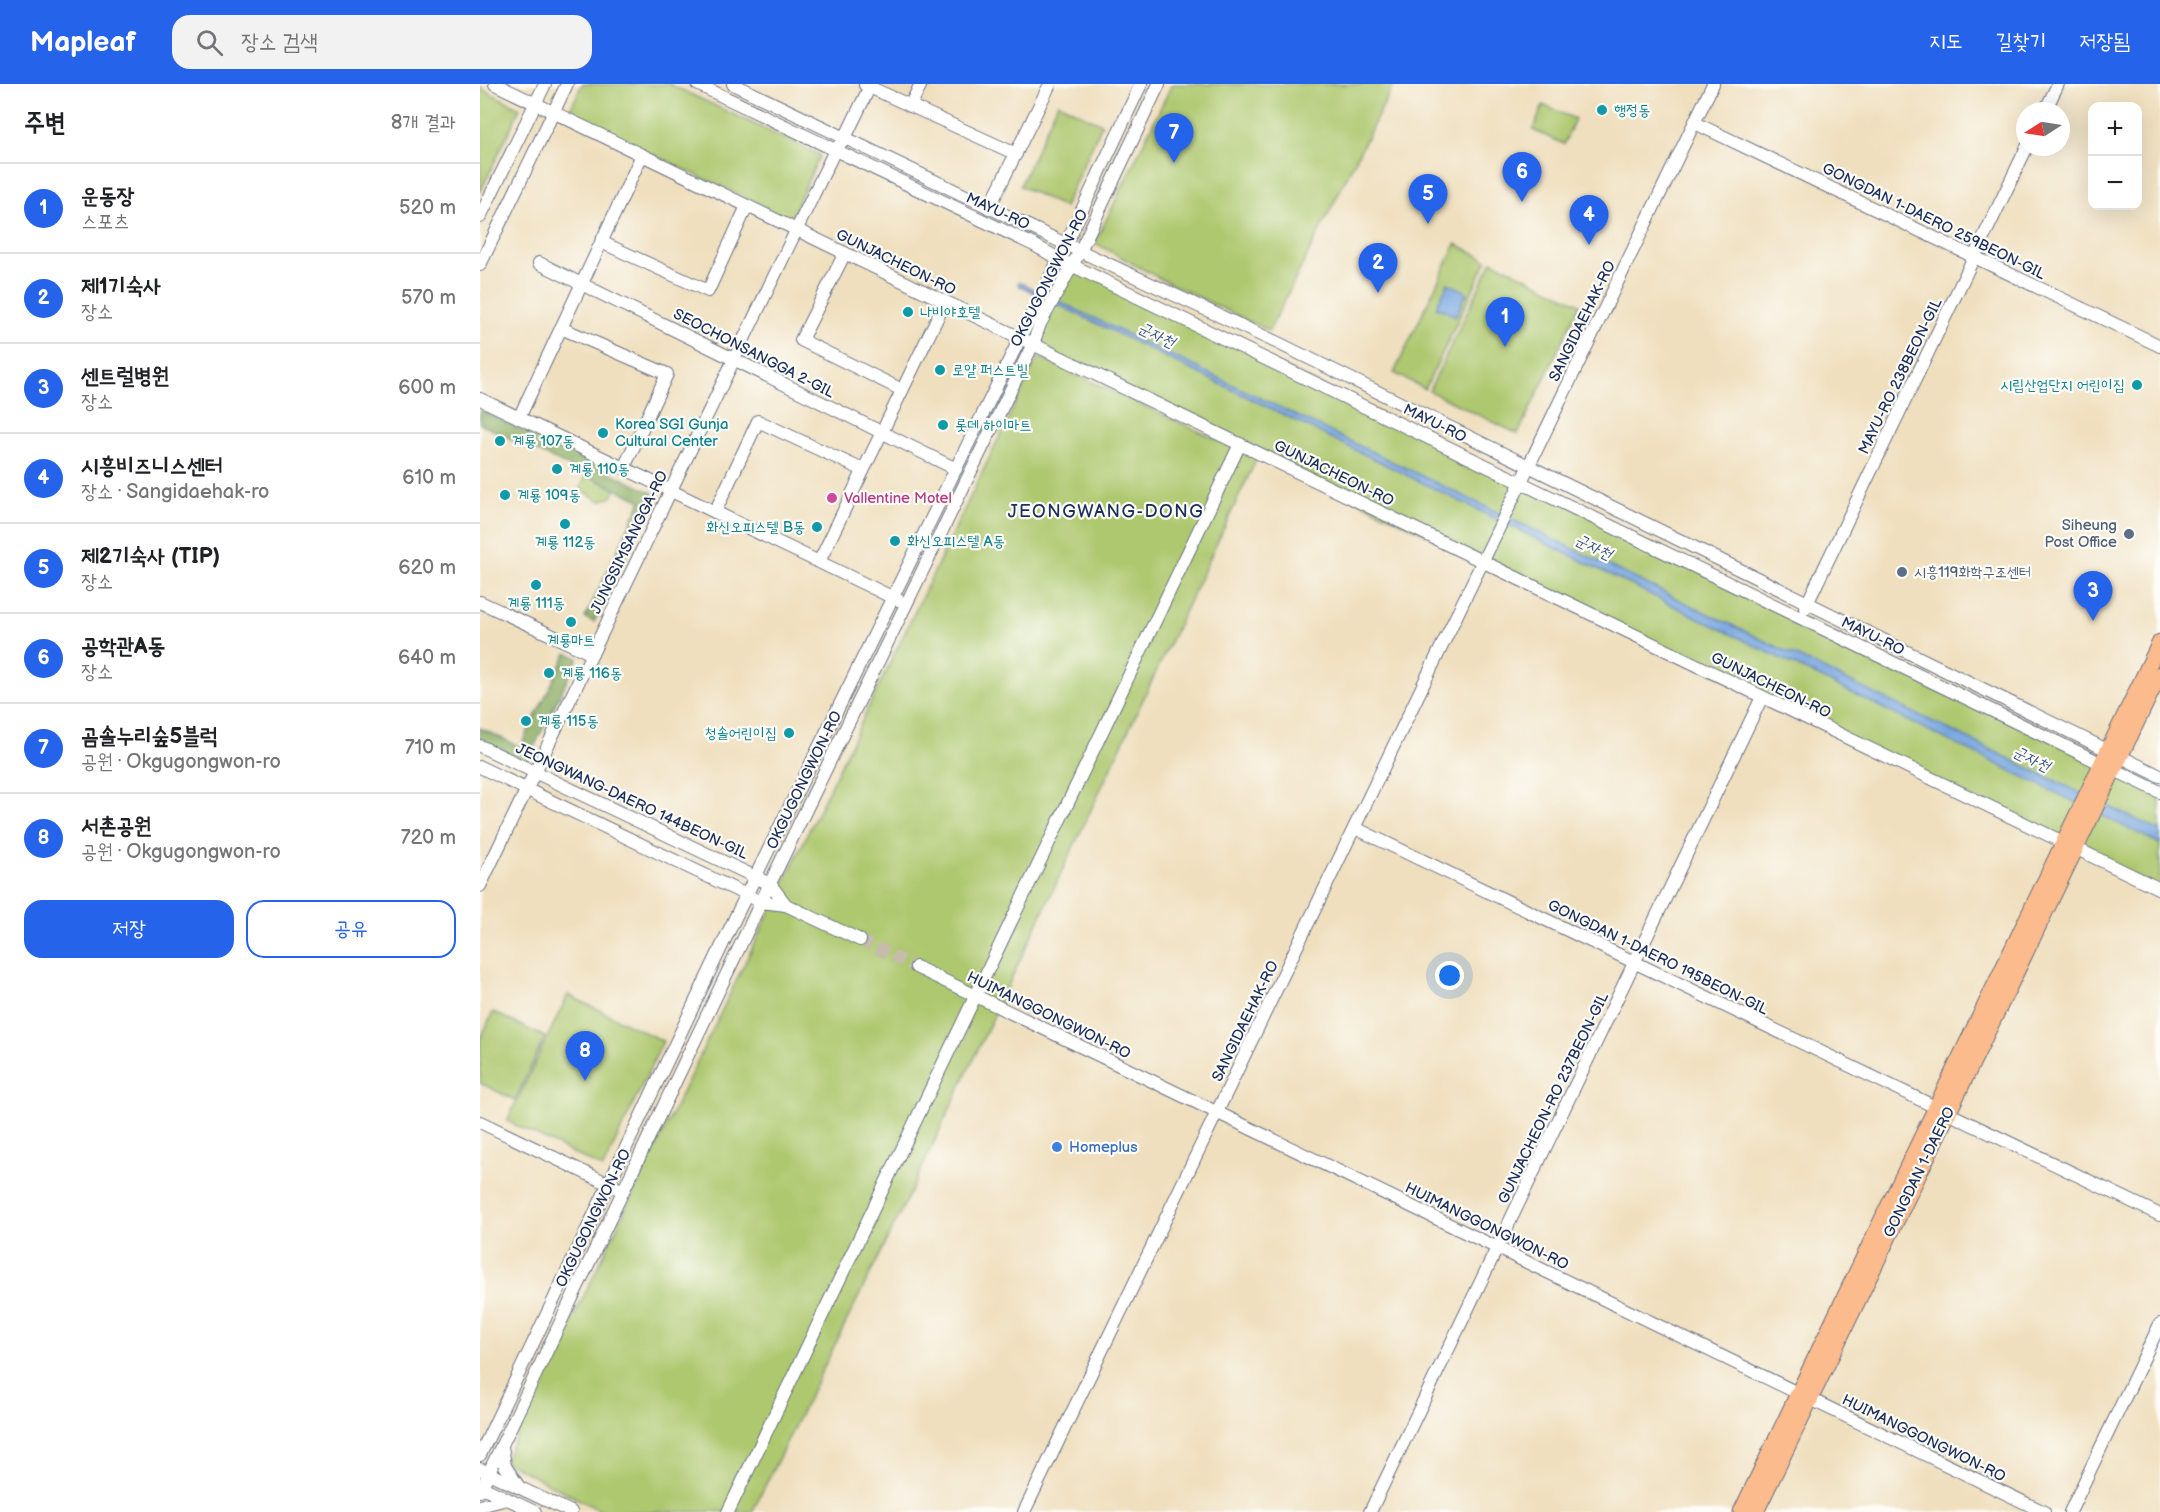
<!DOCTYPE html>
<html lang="ko">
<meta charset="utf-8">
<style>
:root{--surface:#fff;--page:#f2f2f2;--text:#202124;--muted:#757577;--line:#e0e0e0;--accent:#2563eb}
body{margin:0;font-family:"Balsamiq Sans","Poor Story",sans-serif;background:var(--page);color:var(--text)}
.controls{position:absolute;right:18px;top:18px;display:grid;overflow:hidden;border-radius:12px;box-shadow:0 6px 24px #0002}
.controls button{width:54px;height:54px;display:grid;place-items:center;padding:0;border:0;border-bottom:2px solid var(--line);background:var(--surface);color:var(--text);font:30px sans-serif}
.compass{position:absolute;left:1536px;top:18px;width:54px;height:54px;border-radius:50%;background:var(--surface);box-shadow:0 6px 24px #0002;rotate:258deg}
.you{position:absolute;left:970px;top:892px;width:21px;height:21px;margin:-15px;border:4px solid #fff;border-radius:50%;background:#1a73e8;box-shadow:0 0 0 9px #1a73e833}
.badge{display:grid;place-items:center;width:39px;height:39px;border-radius:50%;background:var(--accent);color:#fff;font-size:20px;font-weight:700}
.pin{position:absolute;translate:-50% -50px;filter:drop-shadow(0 2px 3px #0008)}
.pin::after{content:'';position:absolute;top:32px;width:21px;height:18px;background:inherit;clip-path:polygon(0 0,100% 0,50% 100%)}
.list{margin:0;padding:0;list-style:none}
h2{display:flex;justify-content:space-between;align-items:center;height:78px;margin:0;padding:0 24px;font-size:26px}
h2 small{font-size:20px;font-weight:400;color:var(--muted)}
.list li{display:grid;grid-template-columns:39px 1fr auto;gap:18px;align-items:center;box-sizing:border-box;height:90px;padding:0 24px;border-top:2px solid var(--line)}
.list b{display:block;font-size:22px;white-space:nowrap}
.list p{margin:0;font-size:20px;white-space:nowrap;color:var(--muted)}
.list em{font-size:20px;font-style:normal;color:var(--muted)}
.actions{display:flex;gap:12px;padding:18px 24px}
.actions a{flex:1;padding:14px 0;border:2px solid var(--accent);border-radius:18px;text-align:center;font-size:21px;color:var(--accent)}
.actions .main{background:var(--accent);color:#fff}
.icon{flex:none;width:33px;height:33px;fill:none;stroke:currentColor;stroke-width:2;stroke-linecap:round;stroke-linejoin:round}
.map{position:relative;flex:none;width:1680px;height:1428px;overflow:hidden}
header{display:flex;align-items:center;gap:36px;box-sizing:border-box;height:84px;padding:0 30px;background:var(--accent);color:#fff}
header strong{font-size:28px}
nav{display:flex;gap:33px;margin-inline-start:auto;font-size:21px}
.search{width:420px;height:54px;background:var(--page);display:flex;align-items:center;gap:15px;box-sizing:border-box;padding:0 21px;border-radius:18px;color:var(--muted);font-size:22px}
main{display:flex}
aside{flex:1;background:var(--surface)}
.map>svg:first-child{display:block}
.green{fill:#adc86e;stroke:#647c66;stroke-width:1.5}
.forest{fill:#8aac61;stroke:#526e60;stroke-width:1.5}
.water{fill:#75a4de;stroke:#486a9e;stroke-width:1.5}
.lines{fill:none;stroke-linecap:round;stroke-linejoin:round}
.minor-tunnel{stroke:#c5bcab;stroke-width:12;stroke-dasharray:12 6;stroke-linecap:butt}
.minor-casing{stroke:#656d80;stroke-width:14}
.major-casing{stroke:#656d80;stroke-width:17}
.minor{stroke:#fff;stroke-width:12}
.major{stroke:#fbbb8c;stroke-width:15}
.culture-dot{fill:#0f9aa8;stroke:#fdfcf7;stroke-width:2}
.hotel-dot{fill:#d1479c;stroke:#fdfcf7;stroke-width:2}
.service-dot{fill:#5c6f8a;stroke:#fdfcf7;stroke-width:2}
.shop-dot{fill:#3f7fe0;stroke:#fdfcf7;stroke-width:2}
.labels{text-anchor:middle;stroke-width:4.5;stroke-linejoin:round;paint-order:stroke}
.culture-label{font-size:15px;fill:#0d838f;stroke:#fdfcf7;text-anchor:start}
.street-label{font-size:15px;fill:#1b2f5e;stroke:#fdfcf7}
.hotel-label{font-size:15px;fill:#b23c85;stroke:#fdfcf7;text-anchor:start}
.service-label{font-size:15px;fill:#4e5e75;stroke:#fdfcf7;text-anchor:end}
.shop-label{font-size:15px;fill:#366cbe;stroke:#fdfcf7;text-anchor:start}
.water-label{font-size:16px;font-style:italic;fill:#3a588b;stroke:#fdfcf7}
.quarter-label{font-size:18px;letter-spacing:1.5px;fill:#1b2f5e;stroke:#fdfcf7}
</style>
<header>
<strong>Mapleaf</strong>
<div class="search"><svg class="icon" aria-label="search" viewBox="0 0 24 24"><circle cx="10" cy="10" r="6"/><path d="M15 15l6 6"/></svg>장소 검색</div>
<nav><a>지도</a><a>길찾기</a><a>저장됨</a></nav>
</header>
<main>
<aside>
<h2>주변<small>8개 결과</small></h2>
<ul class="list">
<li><span class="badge">1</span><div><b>운동장</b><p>스포츠</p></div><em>520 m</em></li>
<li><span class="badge">2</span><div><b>제1기숙사</b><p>장소</p></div><em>570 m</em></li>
<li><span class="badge">3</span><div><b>센트럴병원</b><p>장소</p></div><em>600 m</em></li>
<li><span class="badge">4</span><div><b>시흥비즈니스센터</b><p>장소 · Sangidaehak-ro</p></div><em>610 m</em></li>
<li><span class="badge">5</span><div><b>제2기숙사 (TIP)</b><p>장소</p></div><em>620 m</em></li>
<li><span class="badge">6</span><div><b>공학관A동</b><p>장소</p></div><em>640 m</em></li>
<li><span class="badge">7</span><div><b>곰솔누리숲5블럭</b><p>공원 · Okgugongwon-ro</p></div><em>710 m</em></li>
<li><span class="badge">8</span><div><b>서촌공원</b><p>공원 · Okgugongwon-ro</p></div><em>720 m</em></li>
</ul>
<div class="actions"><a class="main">저장</a><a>공유</a></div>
</aside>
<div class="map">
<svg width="1680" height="1428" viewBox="0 0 1680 1428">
<rect width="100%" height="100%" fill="#fdfcf7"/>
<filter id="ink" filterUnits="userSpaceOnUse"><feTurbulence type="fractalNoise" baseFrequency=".0167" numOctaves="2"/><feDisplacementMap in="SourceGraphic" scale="12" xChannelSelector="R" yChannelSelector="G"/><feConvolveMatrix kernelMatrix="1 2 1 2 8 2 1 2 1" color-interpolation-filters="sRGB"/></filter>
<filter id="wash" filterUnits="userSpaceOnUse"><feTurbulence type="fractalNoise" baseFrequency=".008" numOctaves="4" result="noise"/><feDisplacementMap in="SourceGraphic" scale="24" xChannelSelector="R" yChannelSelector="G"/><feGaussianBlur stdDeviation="1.35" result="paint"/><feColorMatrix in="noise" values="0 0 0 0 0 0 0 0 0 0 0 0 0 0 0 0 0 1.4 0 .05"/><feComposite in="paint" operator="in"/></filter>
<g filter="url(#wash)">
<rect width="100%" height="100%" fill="#efdfbe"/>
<g class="green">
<polygon points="102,0 189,0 340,71 310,135 88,31"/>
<polygon points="692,0 914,0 789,247 679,194 615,159"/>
<polygon points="0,4 40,24 0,109"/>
<polygon points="578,19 622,40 584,123 540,102"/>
<polygon points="1063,21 1095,35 1084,60 1053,46"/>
<polygon points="976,160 1007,176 945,305 914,289"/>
<polygon points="1012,177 1100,220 1038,350 949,307"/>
<polygon points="593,181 1680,707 1680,805 553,260"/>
<polygon points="558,273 777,374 432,1105 272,1428 123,1428 24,1377"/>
<polygon points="106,391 136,405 132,413 120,417 100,405"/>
<polygon points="88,911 183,957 123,1084 27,1037"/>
<polygon points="13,928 65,953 35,1016 0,999 0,956"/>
</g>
<g class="forest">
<polygon points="0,326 175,410 114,538 105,534 161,417 0,340"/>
<polygon points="87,569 98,574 46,679 0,656 0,644 40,663"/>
</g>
<g class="water">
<polygon points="539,198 1680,747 1680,760 585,224 538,201"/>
<polygon points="968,199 987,208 976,232 956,223"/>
</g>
</g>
<g filter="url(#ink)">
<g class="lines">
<polyline class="minor-tunnel" points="380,856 436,883"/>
<defs>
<g id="minor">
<polyline points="15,0 1680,805"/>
<polyline points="217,0 554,161 579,175 1680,708"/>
<polyline points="253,0 600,167 798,259 1680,692"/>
<polyline points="385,1 536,70"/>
<polyline points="430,22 441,0"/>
<polyline points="1565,27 1578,0"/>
<polyline points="1215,39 1680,262"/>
<polyline points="509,124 570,0"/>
<polyline points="0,133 65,0"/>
<polyline points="121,158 228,207 267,122"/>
<polyline points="365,169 321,256 422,306"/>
<polyline points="59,179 476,385"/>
<polyline points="0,181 87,0"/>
<polyline points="81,244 187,290 144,384"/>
<polyline points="0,315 418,516"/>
<polyline points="39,334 162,71"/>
<polyline points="235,428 278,337 383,386"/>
<polyline points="339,478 465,218"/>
<polyline points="0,518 112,570"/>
<polyline points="1325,524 1547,63"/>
<polyline points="0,662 290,800 306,821"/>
<polyline points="0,683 281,818 306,821 380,856"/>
<polyline points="875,744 1680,1131"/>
<polyline points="0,802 355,66 365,54 391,0"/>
<polyline points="436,883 1564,1428"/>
<polyline points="0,1038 137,1104"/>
<polyline points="22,1362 25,1382 39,1403"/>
<polyline points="0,1371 256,832 579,175 661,0"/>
<polyline points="0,1385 91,1428"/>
<polyline points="0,1402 55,1428"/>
<polyline points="0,1407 281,818 553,260 560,240 600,167 679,0"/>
<polyline points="0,1422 27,1415"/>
<polyline points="248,1428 760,360"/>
<polyline points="544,1428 1233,0"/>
<polyline points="890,1428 1282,613"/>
<polyline points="1590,1428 1680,1240"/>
</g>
<g id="major">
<polyline points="1261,1428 1680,558"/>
<polyline points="1276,1428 1680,590"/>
</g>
</defs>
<use href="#minor" class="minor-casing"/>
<use href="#major" class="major-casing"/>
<use href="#minor" class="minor"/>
<use href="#major" class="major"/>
</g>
</g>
<g class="culture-dot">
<circle cx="1122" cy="26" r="6"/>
<circle cx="428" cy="228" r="6"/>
<circle cx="460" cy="286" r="6"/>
<circle cx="1657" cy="301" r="6"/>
<circle cx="463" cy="341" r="6"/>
<circle cx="123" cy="349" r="6"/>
<circle cx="20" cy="357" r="6"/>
<circle cx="77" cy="385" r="6"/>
<circle cx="25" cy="411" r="6"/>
<circle cx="85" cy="440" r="6"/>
<circle cx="337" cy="443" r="6"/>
<circle cx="415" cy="457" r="6"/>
<circle cx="56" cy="501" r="6"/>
<circle cx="91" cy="538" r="6"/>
<circle cx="69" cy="589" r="6"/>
<circle cx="46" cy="637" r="6"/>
<circle cx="309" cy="649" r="6"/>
</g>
<circle class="hotel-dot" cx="352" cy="414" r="6"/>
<g class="service-dot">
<circle cx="1649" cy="450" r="6"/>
<circle cx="1422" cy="488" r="6"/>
</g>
<circle class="shop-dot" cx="577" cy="1063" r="6"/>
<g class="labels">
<g class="culture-label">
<text x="1134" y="31">행정동</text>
<text x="440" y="233">나비야호텔</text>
<text x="472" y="291">로얄 퍼스트빌</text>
<text x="1645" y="306" text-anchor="end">시립산업단지 어린이집</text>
<text x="135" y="345">Korea SGI Gunja<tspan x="135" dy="17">Cultural Center</tspan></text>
<text x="475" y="346">롯데 하이마트</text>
<text x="32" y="362">계룡 107동</text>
<text x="89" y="390">계룡 110동</text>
<text x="37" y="416">계룡 109동</text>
<text x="325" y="448" text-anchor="end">화신오피스텔 B동</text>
<text x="427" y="462">화신오피스텔 A동</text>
<text x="85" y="463" text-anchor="middle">계룡 112동</text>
<text x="56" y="524" text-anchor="middle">계룡 111동</text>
<text x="91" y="561" text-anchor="middle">계룡마트</text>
<text x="81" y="594">계룡 116동</text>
<text x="58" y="642">계룡 115동</text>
<text x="297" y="654" text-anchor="end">청솔어린이집</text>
</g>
<g class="street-label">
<text transform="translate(518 127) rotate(25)" y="5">MAYU-RO</text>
<text transform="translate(1454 137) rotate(26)" y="5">GONGDAN 1-DAERO 259BEON-GIL</text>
<text transform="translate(416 178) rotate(26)" y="5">GUNJACHEON-RO</text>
<text transform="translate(569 194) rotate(-63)" y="5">OKGUGONGWON-RO</text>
<text transform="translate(1102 237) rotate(-64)" y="5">SANGIDAEHAK-RO</text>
<text transform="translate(274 269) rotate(27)" y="5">SEOCHONSANGGA 2-GIL</text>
<text transform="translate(1420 292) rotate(-64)" y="5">MAYU-RO 238BEON-GIL</text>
<text transform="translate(955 339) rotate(26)" y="5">MAYU-RO</text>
<text transform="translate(854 389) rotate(26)" y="5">GUNJACHEON-RO</text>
<text transform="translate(149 458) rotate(-64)" y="5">JUNGSIMSANGGA-RO</text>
<text transform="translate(1393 552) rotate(26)" y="5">MAYU-RO</text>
<text transform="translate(1291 601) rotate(26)" y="5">GUNJACHEON-RO</text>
<text transform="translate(324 696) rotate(-64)" y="5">OKGUGONGWON-RO</text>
<text transform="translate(152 717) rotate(25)" y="5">JEONGWANG-DAERO 144BEON-GIL</text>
<text transform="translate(1178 873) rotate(26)" y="5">GONGDAN 1-DAERO 195BEON-GIL</text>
<text transform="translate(569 931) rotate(26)" y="5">HUIMANGGONGWON-RO</text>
<text transform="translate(765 937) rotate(-64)" y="5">SANGIDAEHAK-RO</text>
<text transform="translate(1073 1014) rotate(-64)" y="5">GUNJACHEON-RO 237BEON-GIL</text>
<text transform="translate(1439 1088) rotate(-64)" y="5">GONGDAN 1-DAERO</text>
<text transform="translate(113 1134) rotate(-64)" y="5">OKGUGONGWON-RO</text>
<text transform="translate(1007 1142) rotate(26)" y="5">HUIMANGGONGWON-RO</text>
<text transform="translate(1444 1354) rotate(26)" y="5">HUIMANGGONGWON-RO</text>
</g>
<g class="hotel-label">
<text x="364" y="419">Vallentine Motel</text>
</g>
<g class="service-label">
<text x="1637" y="446">Siheung<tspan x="1637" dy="17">Post Office</tspan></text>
<text x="1434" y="493" text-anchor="start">시흥119화학구조센터</text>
</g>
<g class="shop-label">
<text x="589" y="1068">Homeplus</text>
</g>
<g class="water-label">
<text transform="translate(677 250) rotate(26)" y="6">군자천</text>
<text transform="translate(1114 462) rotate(26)" y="6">군자천</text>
<text transform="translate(1552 674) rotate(26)" y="6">군자천</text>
</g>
<g class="quarter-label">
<text x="626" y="433">JEONGWANG-DONG</text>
</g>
</g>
</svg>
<div class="controls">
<button>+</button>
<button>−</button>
</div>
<svg class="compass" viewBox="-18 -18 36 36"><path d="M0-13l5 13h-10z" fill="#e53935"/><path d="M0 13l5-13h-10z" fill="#757577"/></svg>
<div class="you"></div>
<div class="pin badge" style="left:1025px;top:263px">1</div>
<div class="pin badge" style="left:898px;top:209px">2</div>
<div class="pin badge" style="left:1613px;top:537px">3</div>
<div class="pin badge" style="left:1109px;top:161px">4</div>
<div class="pin badge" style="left:948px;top:140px">5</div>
<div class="pin badge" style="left:1042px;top:118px">6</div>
<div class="pin badge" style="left:694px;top:79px">7</div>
<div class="pin badge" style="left:105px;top:997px">8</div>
</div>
</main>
